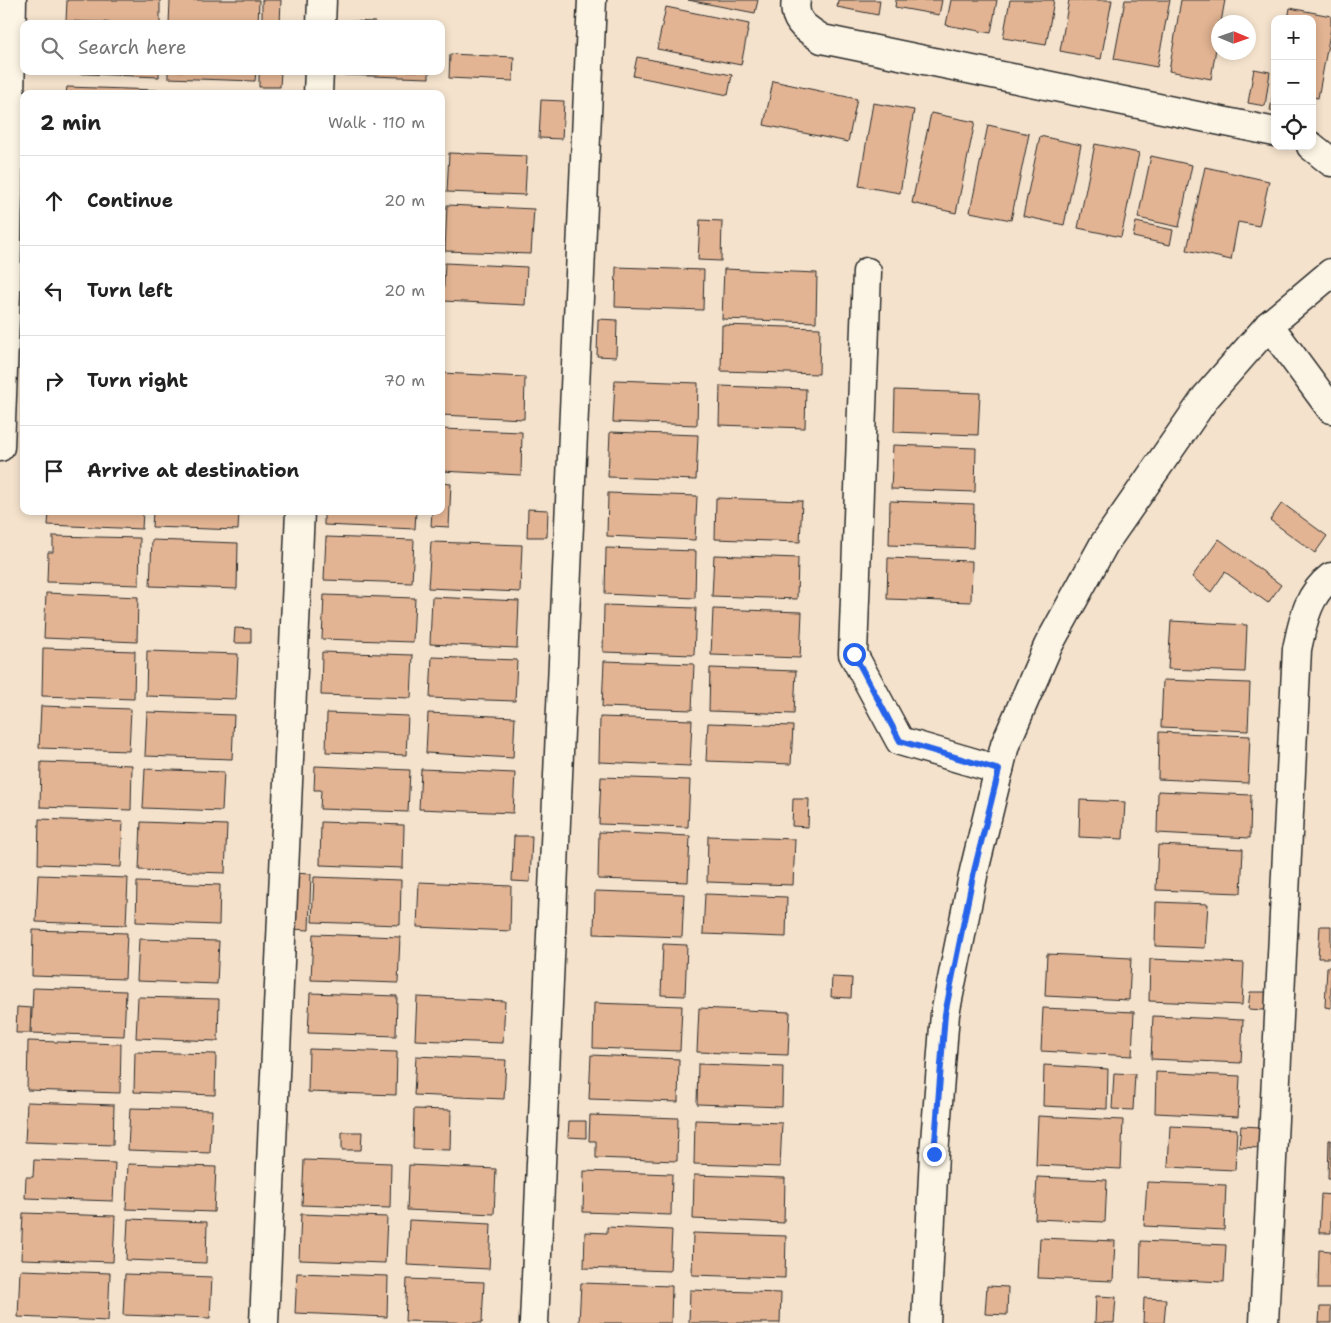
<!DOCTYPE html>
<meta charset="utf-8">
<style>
:root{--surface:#fff;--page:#f6f6f6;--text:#222;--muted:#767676;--line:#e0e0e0}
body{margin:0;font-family:"Shantell Sans",sans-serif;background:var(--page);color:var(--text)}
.controls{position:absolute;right:15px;top:15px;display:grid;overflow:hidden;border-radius:10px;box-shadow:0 2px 8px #0003}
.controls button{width:45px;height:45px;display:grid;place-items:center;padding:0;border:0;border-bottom:1px solid var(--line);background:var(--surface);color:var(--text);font:25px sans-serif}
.compass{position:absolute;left:1211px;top:15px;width:45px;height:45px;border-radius:50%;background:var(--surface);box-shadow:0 2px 8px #0003;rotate:92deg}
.stop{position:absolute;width:15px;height:15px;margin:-11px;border:4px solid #2563eb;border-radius:50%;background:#fff}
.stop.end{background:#2563eb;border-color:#fff;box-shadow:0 1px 5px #0008}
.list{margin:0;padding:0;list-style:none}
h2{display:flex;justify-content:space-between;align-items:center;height:65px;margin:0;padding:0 20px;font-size:21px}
h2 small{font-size:16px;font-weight:400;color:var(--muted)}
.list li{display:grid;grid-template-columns:32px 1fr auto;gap:15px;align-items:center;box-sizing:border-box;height:90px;padding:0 20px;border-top:1px solid var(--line)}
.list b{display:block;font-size:19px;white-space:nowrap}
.list em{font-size:16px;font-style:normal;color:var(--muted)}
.icon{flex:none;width:28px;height:28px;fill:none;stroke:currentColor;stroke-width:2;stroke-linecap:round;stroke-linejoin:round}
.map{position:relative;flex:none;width:1331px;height:1323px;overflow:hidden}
.search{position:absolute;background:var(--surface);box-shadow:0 2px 8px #0003;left:20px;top:20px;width:425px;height:55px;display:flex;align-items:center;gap:12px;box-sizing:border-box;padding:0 18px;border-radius:10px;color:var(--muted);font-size:19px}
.panel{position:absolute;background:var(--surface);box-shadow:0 2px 8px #0003;left:20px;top:90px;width:425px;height:425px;border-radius:10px}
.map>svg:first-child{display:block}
.building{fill:#e2b493;stroke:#2b2b2b}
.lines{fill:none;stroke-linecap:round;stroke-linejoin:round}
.minor-casing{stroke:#2b2b2b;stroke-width:31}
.minor{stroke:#fcf5e5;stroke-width:28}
.route{stroke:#2563eb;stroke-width:6}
</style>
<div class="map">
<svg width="1331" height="1323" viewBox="0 0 1331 1323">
<rect width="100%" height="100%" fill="#f4e2cc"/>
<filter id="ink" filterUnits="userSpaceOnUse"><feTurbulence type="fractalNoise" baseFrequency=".02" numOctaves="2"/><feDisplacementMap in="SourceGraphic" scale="10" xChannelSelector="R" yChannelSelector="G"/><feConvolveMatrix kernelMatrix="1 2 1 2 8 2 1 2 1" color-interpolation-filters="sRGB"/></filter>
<g filter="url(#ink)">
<g class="building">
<polygon points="67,0 160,0 160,24 66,21"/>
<polygon points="170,0 259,0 258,24 169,24"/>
<polygon points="262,0 281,0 280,24 262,24"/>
<polygon points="688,0 758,0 755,13"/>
<polygon points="838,0 880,0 878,15 837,7"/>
<polygon points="896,0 942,0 939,15 895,7"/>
<polygon points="951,0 997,0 991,33 946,25"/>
<polygon points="1010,0 1054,0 1046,45 1003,38"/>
<polygon points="1069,0 1112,0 1101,59 1060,51"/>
<polygon points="1125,0 1170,0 1157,67 1114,59"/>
<polygon points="1181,0 1225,0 1221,22 1218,22 1218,36 1211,79 1169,71"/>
<polygon points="666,7 749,24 741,65 657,49"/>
<polygon points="1290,8 1331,16 1331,28 1318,98 1312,97 1312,19 1288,19"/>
<polygon points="346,21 375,22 375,24 346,24"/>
<polygon points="450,54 514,57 513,81 449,78"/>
<polygon points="637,57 732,75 728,95 633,76"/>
<polygon points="1254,69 1270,72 1265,106 1248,103"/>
<polygon points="65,71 159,71 159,77 65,73"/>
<polygon points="168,71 256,71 255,81 168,78"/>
<polygon points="259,71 281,71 280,87 259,87"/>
<polygon points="344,71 429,71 429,78 344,75"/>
<polygon points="773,81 857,99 848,142 764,125"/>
<polygon points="67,87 157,90 157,94 66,94"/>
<polygon points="1273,94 1275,94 1275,112 1270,111"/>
<polygon points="541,100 564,101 562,139 539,138"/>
<polygon points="873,103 914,110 900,193 859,186"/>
<polygon points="931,113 975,122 956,213 912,203"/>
<polygon points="988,125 1029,134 1011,220 970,212"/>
<polygon points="1040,136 1081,145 1064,225 1023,216"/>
<polygon points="1095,144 1139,153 1121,237 1078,228"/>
<polygon points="449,153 527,156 525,195 447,192"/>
<polygon points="1151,156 1192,165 1179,227 1138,218"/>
<polygon points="1205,167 1269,181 1259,226 1238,222 1231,260 1187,250"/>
<polygon points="447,205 534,209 531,254 445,251"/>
<polygon points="700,220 722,221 721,261 698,260"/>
<polygon points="1136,222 1173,230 1170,245 1133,237"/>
<polygon points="445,263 527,267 525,305 443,301"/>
<polygon points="616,267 704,270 703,310 615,307"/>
<polygon points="724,269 817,273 816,322 722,319"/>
<polygon points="598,319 617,320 616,357 597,356"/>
<polygon points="722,325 820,328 819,374 721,371"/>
<polygon points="441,373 525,377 524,419 441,415"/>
<polygon points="615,380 698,383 697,425 613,422"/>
<polygon points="720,386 806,389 805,428 719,425"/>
<polygon points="895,390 980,393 978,435 894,432"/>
<polygon points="441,429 522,432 521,475 441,471"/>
<polygon points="610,432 698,435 696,480 608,477"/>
<polygon points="893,445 976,448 975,492 891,489"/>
<polygon points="441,483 451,484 449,527 431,526 432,511 441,511"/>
<polygon points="608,493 697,496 695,540 607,536"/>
<polygon points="716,498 802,501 800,542 715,539"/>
<polygon points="890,501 974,504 973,548 889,545"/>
<polygon points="1282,503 1327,536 1315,553 1270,520"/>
<polygon points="528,509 548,510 547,537 527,537"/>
<polygon points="49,511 143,511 142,529 48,525"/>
<polygon points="153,511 239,511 238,530 152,527"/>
<polygon points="324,511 416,511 415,529 324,525"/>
<polygon points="53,536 140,538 139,585 47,582 48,552 53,552"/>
<polygon points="326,537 414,540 412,583 324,580"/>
<polygon points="1219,539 1281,585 1268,603 1225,572 1211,592 1192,577"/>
<polygon points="152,540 238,543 237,589 150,586"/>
<polygon points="431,542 522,545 520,592 428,588"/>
<polygon points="606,548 696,551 695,598 605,594"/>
<polygon points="714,555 798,558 797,599 712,596"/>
<polygon points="888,558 972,561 971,602 887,599"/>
<polygon points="46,593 138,597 137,642 44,638"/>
<polygon points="324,595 415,598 413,642 322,639"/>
<polygon points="432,597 519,601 517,648 430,644"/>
<polygon points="604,605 696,608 694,655 603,652"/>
<polygon points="713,609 802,612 800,658 711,655"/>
<polygon points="1171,621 1247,625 1245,672 1168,669"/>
<polygon points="235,628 251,629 251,643 234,643"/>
<polygon points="43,648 135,651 134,699 42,696"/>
<polygon points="147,651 238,654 236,699 146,696"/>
<polygon points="322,652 413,655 411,698 321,695"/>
<polygon points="432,657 517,660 515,701 430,698"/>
<polygon points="604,661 694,664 692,710 602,707"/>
<polygon points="710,668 796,671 794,714 709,711"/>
<polygon points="1163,680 1250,683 1248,731 1161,727"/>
<polygon points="41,706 131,709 129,751 39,748"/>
<polygon points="147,712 234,715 232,759 145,756"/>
<polygon points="327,713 408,716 406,755 326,752"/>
<polygon points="428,713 515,717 513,758 426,753"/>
<polygon points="600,717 692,720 690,766 599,762"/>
<polygon points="708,723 793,726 791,764 706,761"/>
<polygon points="1159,732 1250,736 1248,783 1158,779"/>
<polygon points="41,762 132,765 131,810 40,807"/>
<polygon points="315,766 410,770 408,812 320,809 321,790 314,790"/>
<polygon points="145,769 224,772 222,811 143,808"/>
<polygon points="421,769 515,773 513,813 419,809"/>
<polygon points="601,777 690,780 688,827 599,824"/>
<polygon points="1158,791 1251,795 1250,838 1157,833"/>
<polygon points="793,799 809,799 808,827 792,826"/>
<polygon points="1080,800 1125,802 1123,839 1079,837"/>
<polygon points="39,819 123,822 121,867 38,864"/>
<polygon points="141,822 227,825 225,873 139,870"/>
<polygon points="321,822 404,825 403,868 320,865"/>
<polygon points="599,832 690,836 688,882 598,879"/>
<polygon points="514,836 532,836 530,882 512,881"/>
<polygon points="708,836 795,839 793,885 707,882"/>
<polygon points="1158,845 1243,849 1241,893 1156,890"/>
<polygon points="293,873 311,874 309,930 291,929"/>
<polygon points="38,875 128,878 126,925 36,922"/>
<polygon points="314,877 401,880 400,925 312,922"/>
<polygon points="137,882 220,885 219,925 136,922"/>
<polygon points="419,882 511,886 510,931 417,927"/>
<polygon points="595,891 684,894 682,937 594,934"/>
<polygon points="705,894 787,897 786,937 703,934"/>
<polygon points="1156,902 1208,904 1205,948 1155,946"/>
<polygon points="1320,926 1331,926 1331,958 1318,958"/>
<polygon points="33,930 127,933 125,979 32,976"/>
<polygon points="313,934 400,937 398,983 311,980"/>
<polygon points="139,939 219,941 217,984 137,981"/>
<polygon points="663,944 687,945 685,996 661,995"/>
<polygon points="1047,954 1131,958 1129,1000 1045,996"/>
<polygon points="1150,959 1244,963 1242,1005 1149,1001"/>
<polygon points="1327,967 1331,967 1331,1008 1325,1007"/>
<polygon points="832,977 852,978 851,998 831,997"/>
<polygon points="33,988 126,991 124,1036 31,1033"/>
<polygon points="1250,992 1266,992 1265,1010 1248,1009"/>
<polygon points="310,993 397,996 396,1036 308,1033"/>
<polygon points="138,997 219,999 218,1041 136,1038"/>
<polygon points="417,997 505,1001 503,1043 415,1040"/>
<polygon points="594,1003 682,1006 680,1051 593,1048"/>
<polygon points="17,1007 31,1008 30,1033 16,1033"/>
<polygon points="699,1008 790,1012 788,1055 697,1052"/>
<polygon points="1043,1008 1134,1012 1132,1056 1041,1051"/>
<polygon points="1153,1016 1243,1020 1241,1063 1151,1059"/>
<polygon points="28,1041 121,1044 120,1093 27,1090"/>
<polygon points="309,1049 397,1052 396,1095 308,1092"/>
<polygon points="135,1052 216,1054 215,1095 134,1092"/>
<polygon points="591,1055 679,1059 678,1102 589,1099"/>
<polygon points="416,1056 506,1060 504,1099 414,1095"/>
<polygon points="698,1064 783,1067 782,1107 697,1104"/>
<polygon points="1044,1065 1108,1069 1107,1109 1043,1106"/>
<polygon points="1156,1072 1240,1076 1238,1117 1155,1113"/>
<polygon points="1114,1073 1135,1074 1133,1110 1112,1109"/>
<polygon points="27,1102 114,1105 113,1145 25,1142"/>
<polygon points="130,1108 212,1110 210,1153 128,1150"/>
<polygon points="414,1109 451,1110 450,1150 413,1149"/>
<polygon points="590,1115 678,1118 677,1161 596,1158 596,1141 589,1141"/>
<polygon points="1038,1116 1123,1120 1121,1169 1036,1165"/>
<polygon points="695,1120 782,1123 780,1167 694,1164"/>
<polygon points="569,1121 586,1121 586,1138 568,1137"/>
<polygon points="1170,1126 1237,1129 1235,1170 1168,1167"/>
<polygon points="1241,1126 1261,1127 1260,1148 1239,1147"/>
<polygon points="342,1132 362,1132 361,1150 342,1150"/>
<polygon points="1329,1140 1331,1140 1331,1179 1328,1179"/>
<polygon points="34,1160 115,1163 113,1201 25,1198 26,1177 33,1177"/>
<polygon points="304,1160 391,1163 390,1208 302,1205"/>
<polygon points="128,1164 216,1167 214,1212 126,1209"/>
<polygon points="409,1165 496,1169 494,1214 407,1210"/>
<polygon points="584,1171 672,1174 671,1215 583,1212"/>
<polygon points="694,1175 785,1178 784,1223 693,1219"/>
<polygon points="1037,1177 1107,1180 1105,1222 1035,1219"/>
<polygon points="1147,1182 1226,1185 1224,1230 1144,1226"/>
<polygon points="1321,1194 1331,1195 1331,1233 1319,1233"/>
<polygon points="23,1213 115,1216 113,1262 21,1259"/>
<polygon points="301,1214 387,1217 385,1263 299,1260"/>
<polygon points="128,1219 207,1222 206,1263 126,1260"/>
<polygon points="409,1220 491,1224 489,1269 407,1265"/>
<polygon points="607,1227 672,1230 670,1271 584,1268 585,1232 607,1233"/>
<polygon points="693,1233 786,1236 785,1278 692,1275"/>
<polygon points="1040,1238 1115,1241 1113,1281 1038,1278"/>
<polygon points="1141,1241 1226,1245 1224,1282 1140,1278"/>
<polygon points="1319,1250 1331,1251 1331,1289 1318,1289"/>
<polygon points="20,1270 110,1273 108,1321 18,1317"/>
<polygon points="297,1273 388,1276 387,1317 295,1313"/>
<polygon points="125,1274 212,1277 210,1318 123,1315"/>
<polygon points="407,1279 484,1282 482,1323 405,1321"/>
<polygon points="581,1283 672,1286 671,1323 579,1323"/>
<polygon points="987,1286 1008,1287 1007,1315 985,1314"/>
<polygon points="690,1290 781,1293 780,1323 689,1323"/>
<polygon points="1096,1296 1116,1297 1114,1323 1095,1323"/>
<polygon points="1144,1298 1166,1299 1164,1323 1143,1323"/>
<polygon points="1320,1307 1331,1307 1331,1323 1319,1323"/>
</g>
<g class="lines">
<defs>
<g id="minor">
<path d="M796,0C792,22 807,29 822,39L1275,132"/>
<polyline points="321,24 322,0"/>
<polyline points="318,94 319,71"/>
<polyline points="1311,146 1331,162"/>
<polyline points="867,272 853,654 900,741 999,770"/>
<polyline points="1269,325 1331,409"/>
<polyline points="0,447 6,293 12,0"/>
<polyline points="264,1323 300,511"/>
<polyline points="534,1323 592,0"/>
<polyline points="926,1323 934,1154 945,1014 974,871 1005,745 1048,646 1104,544 1206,397 1269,325 1331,273"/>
<path d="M1264,1323L1297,649C1303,622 1307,595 1331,577"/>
</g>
</defs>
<use href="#minor" class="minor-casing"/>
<use href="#minor" class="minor"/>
</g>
</g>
<g class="lines" filter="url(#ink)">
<polyline class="route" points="854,654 900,741 999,770 974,871 945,1014 934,1154"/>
</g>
</svg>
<div class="controls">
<button>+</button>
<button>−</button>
<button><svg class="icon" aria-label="locate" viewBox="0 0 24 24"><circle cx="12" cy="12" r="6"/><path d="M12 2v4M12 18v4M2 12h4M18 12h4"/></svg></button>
</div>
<svg class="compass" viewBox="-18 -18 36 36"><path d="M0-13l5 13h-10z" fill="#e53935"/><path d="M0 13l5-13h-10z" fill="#767676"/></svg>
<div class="stop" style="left:854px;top:654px"></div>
<div class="stop end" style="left:934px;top:1154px"></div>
<div class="search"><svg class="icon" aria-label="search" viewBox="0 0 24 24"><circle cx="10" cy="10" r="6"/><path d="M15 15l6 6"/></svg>Search here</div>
<section class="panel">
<h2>2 min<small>Walk · 110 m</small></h2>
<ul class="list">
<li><svg class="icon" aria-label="ahead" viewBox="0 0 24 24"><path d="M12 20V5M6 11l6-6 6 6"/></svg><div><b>Continue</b></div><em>20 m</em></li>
<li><svg class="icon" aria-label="left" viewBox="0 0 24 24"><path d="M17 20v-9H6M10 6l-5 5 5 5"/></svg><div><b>Turn left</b></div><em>20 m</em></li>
<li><svg class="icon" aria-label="right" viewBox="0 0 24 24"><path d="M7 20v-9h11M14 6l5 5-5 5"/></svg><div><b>Turn right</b></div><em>70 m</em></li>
<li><svg class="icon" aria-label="arrive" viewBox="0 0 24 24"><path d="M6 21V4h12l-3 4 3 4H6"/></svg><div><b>Arrive at destination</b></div></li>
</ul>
</section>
</div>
